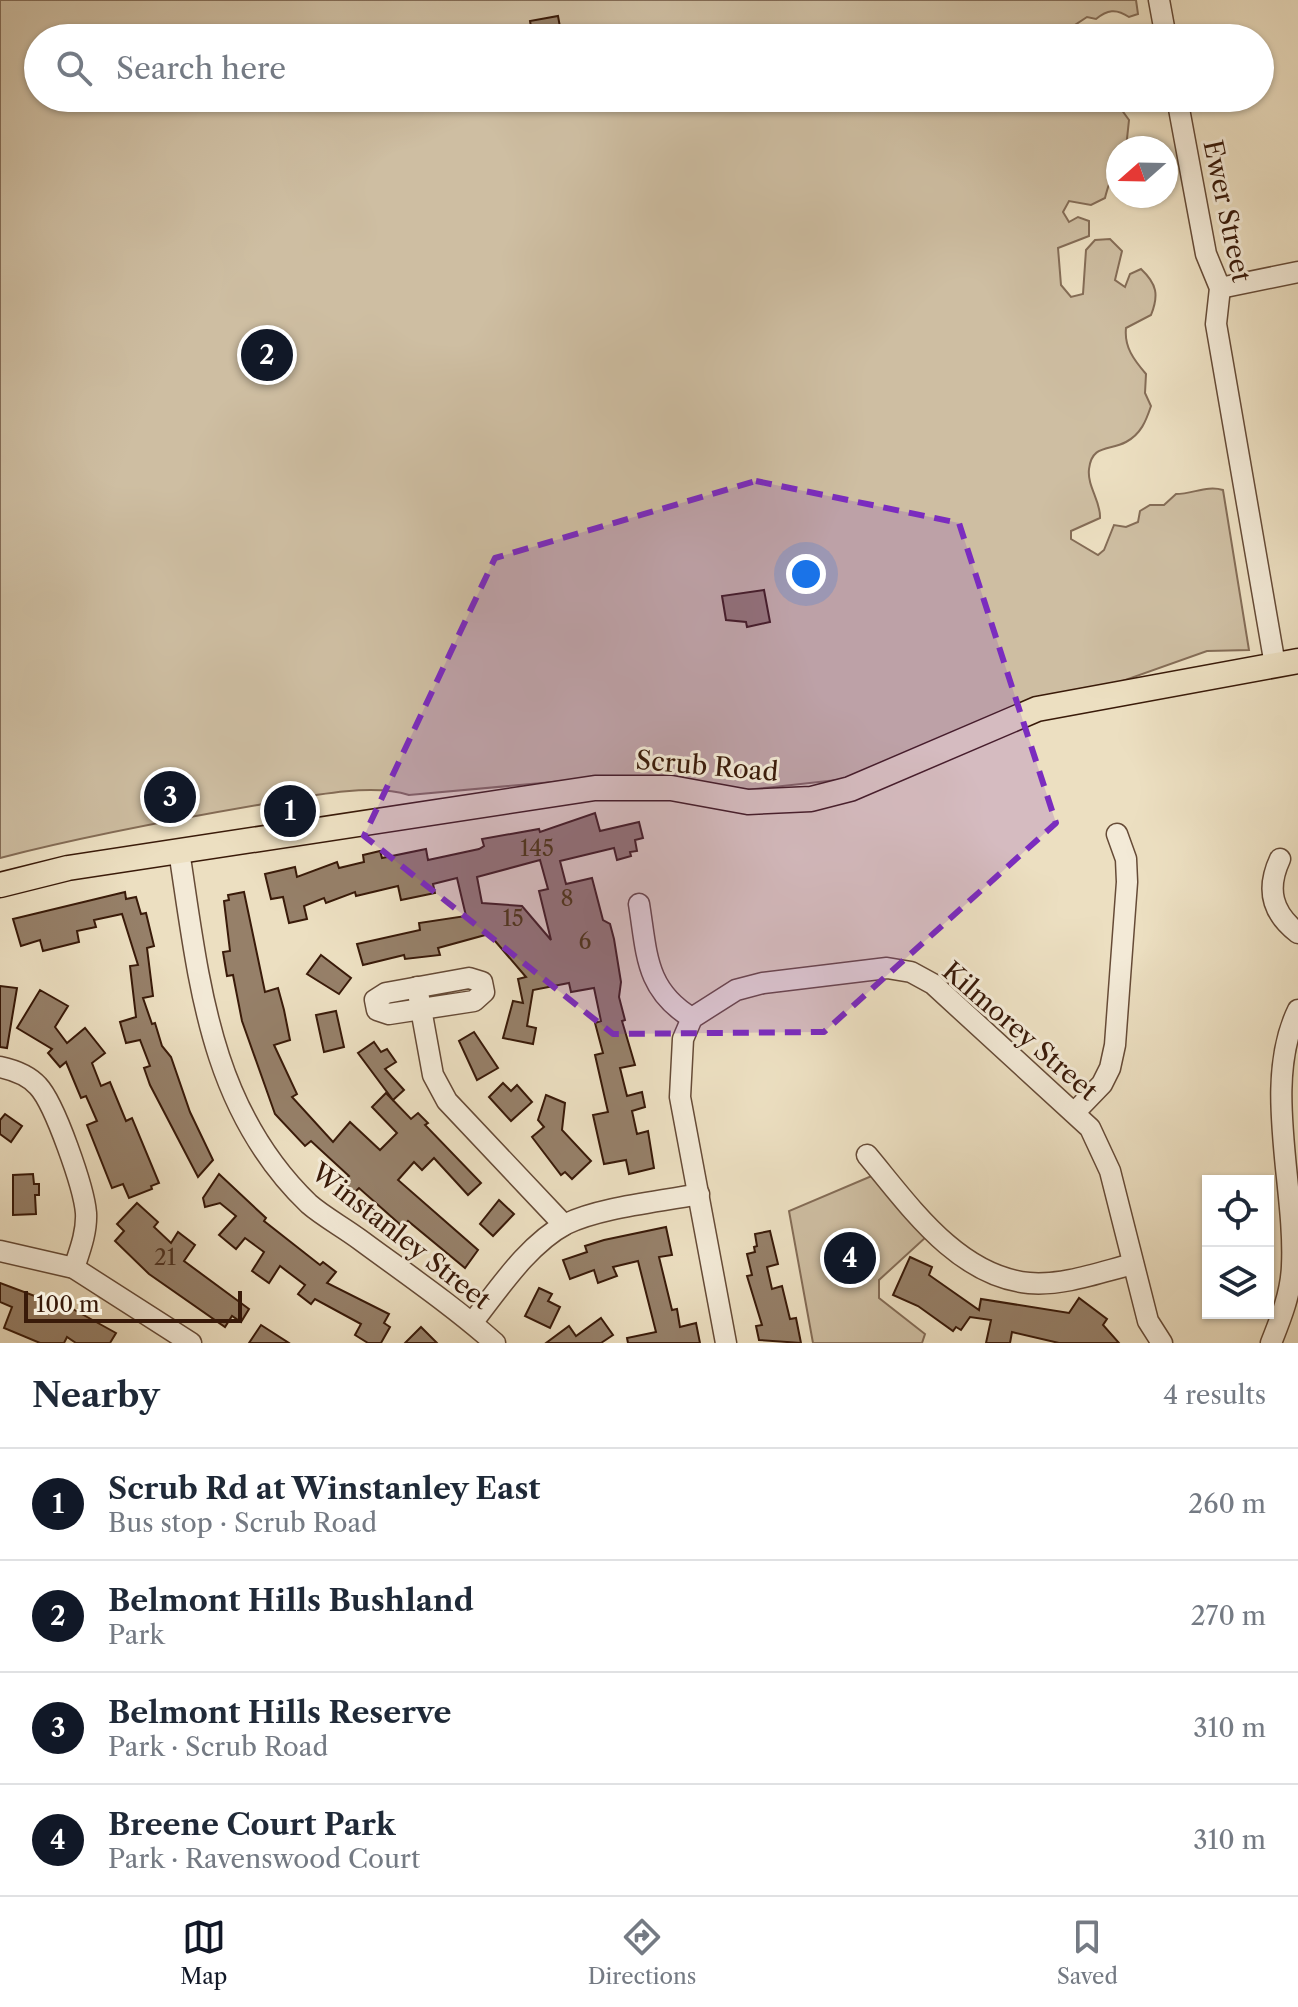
<!DOCTYPE html>
<meta charset="utf-8">
<style>
:root{--surface:#fff;--page:#f6f6f7;--text:#1f2937;--muted:#747a83;--line:#e0e1e3;--accent:#111827}
body{margin:0;font-family:"Libre Caslon Text",serif;background:var(--page);color:var(--text)}
.controls{position:absolute;right:24px;bottom:24px;display:grid;overflow:hidden;border-radius:0px;box-shadow:0 2px 6px #0004}
.controls button{width:72px;height:72px;display:grid;place-items:center;padding:0;border:0;border-bottom:2px solid var(--line);background:var(--surface);color:var(--text);font:40px sans-serif}
.compass{position:absolute;left:1106px;top:136px;width:72px;height:72px;border-radius:50%;background:var(--surface);box-shadow:0 2px 6px #0004;rotate:250deg}
.scale{position:absolute;left:24px;bottom:20px;width:218px;box-sizing:border-box;padding-left:8px;border:4px solid #391a09;border-top:0;font-size:22px;line-height:28px;white-space:nowrap;color:#391a09;-webkit-text-stroke:6px #f3ead7;paint-order:stroke}
.you{position:absolute;left:806px;top:574px;width:28px;height:28px;margin:-20px;border:6px solid #fff;border-radius:50%;background:#1a73e8;box-shadow:0 0 0 12px #1a73e833}
.badge{display:grid;place-items:center;width:52px;height:52px;border-radius:50%;background:var(--accent);color:#fff;font-size:26px;font-weight:700}
.pin{position:absolute;translate:-50% -50%;border:4px solid #fff;box-shadow:0 2px 8px #0006}
.list{margin:0;padding:0;list-style:none}
h2{display:flex;justify-content:space-between;align-items:center;height:104px;margin:0;padding:0 32px;font-size:34px}
h2 small{font-size:26px;font-weight:400;color:var(--muted)}
.list li{display:grid;grid-template-columns:52px 1fr auto;gap:24px;align-items:center;box-sizing:border-box;height:112px;padding:0 32px;border-top:2px solid var(--line)}
.list b{display:block;font-size:30px;white-space:nowrap}
.list p{margin:0;font-size:26px;white-space:nowrap;color:var(--muted)}
.list em{font-size:26px;font-style:normal;color:var(--muted)}
.icon{flex:none;width:44px;height:44px;fill:none;stroke:currentColor;stroke-width:2;stroke-linecap:round;stroke-linejoin:round}
.map{position:relative;flex:none;width:1298px;height:1343px;overflow:hidden}
.search{position:absolute;background:var(--surface);box-shadow:0 2px 6px #0004;left:24px;right:24px;top:24px;height:88px;display:flex;align-items:center;gap:20px;box-sizing:border-box;padding:0 28px;border-radius:44px;color:var(--muted);font-size:30px}
.sheet{height:552px;background:var(--surface)}
nav{display:flex;justify-content:space-around;align-items:center;box-sizing:border-box;height:112px;border-top:2px solid var(--line);background:var(--surface);font-size:22px;color:var(--muted)}
nav a{display:grid;justify-items:center;gap:4px}
nav .on{color:var(--accent)}
.map>svg:first-child{display:block}
.green{fill:#cebea2;stroke:#846c56;stroke-width:2}
.building{fill:#968069;stroke:#391a09;stroke-width:2;fill-rule:evenodd}
.lines{fill:none;stroke-linecap:round;stroke-linejoin:round}
.minor-casing{stroke:#664b37;stroke-width:23}
.major-casing{stroke:#391a09;stroke-width:27}
.minor{stroke:#f3ead7;stroke-width:20}
.major{stroke:#ecdfc1;stroke-width:24}
.marked{fill:#7b2cbf;fill-opacity:0.2;stroke:#7b2cbf;stroke-width:6;stroke-dasharray:16 10;stroke-linejoin:round}
.labels{text-anchor:middle;stroke-width:6;stroke-linejoin:round;paint-order:stroke}
.number-label{font-size:22px;fill:#503421}
.street-label{font-size:26px;fill:#391a09;stroke:#f3ead7}
</style>
<div class="map">
<svg width="1298" height="1343" viewBox="0 0 1298 1343">
<rect width="100%" height="100%" fill="#ecdfc1"/>
<filter id="stains"><feTurbulence type="fractalNoise" baseFrequency=".0025" numOctaves="4"/><feColorMatrix values="0 0 0 0 .2 0 0 0 0 .09 0 0 0 0 .02 0 0 0 .5 -.17"/></filter>
<radialGradient id="worn" r=".72"><stop offset=".6" stop-color="#630" stop-opacity="0"/><stop offset="1" stop-color="#630" stop-opacity=".3"/></radialGradient>
<g class="green">
<path d="M0,0H1136L1138,14L1129,17C1116,8 1107,10 1096,19L1087,17L1075,25L1069,38H38V98H1113L1129,120L1126,148H1118C1118,165 1109,180 1105,198L1091,205L1069,201L1063,212L1069,222L1078,217L1089,221V236L1058,248L1061,285L1071,297L1083,294L1086,250L1095,240L1110,239L1122,251L1115,280L1125,287L1130,274L1141,269C1157,284 1159,295 1151,315L1126,328C1124,347 1134,360 1146,374L1145,393L1151,406C1146,421 1141,434 1126,442C1109,451 1092,444 1089,469C1087,487 1101,501 1100,518L1071,531V539L1098,555L1104,550L1114,525L1126,527L1138,522L1140,511L1150,505H1164L1176,494C1193,494 1207,485 1223,490L1249,650L1207,651L846,779L737,791L564,781L409,795C368,782 300,798 258,805C171,820 85,836 0,858Z"/>
<polygon points="874,1175 926,1237 879,1280 879,1298 925,1334 922,1343 813,1343 789,1211"/>
</g>
<g class="building">
<polygon points="558,16 562,38 533,38 530,21"/>
<polygon points="764,590 770,622 747,627 746,622 726,620 722,596"/>
<path d="M595,813L600,831L639,822L643,838L635,840L637,851L630,852L631,856L617,860L614,848L560,861L566,884L592,878L603,920L610,924L614,939L621,982L619,997L625,1020L622,1021L635,1065L620,1068L627,1096L642,1092L645,1107L632,1111L637,1134L648,1131L654,1168L629,1174L626,1160L604,1164L593,1115L608,1112L595,1055L603,1053L595,1023L601,1021L594,988L571,992L569,983L533,990L527,1026L536,1028L533,1044L503,1038L513,1001L523,1003L518,979L526,977L489,934L438,948L440,955L405,959L404,955L363,965L357,944L420,930L419,923L466,916L457,878L433,884L435,893L401,900L398,886L356,896L355,892L326,903L324,898L304,906L307,919L289,923L283,897L271,899L265,874L295,867L297,877L337,862L339,868L364,862L363,855L380,851L382,858L426,849L428,860L479,849L484,846L482,839L539,829L540,832ZM540,860L548,889L539,891L551,940L522,906L482,903L477,877Z"/>
<polygon points="125,892 126,899 136,897 141,914 146,913 154,946 147,948 153,996 143,998 152,1024 155,1023 162,1046 171,1057 190,1112 213,1160 198,1177 150,1085 144,1068 150,1066 140,1040 126,1043 120,1022 136,1017 130,966 138,965 122,914 94,920 96,927 77,931 79,942 43,951 40,940 21,946 13,919"/>
<polygon points="244,892 265,992 278,988 284,1010 290,1040 274,1045 297,1094 292,1097 333,1142 350,1122 380,1150 397,1133 372,1107 386,1093 411,1119 418,1113 428,1123 425,1125 481,1183 468,1195 434,1158 422,1170 414,1162 398,1180 478,1250 465,1268 408,1221 403,1227 359,1188 355,1192 343,1182 349,1176 311,1141 305,1146 275,1114 242,1021 233,975 227,976 223,952 230,951 224,901 229,900 228,895"/>
<polygon points="321,955 351,978 339,994 307,974"/>
<polygon points="0,986 17,988 7,1048 0,1047"/>
<polygon points="40,990 68,1006 55,1027 67,1043 85,1028 105,1053 92,1063 101,1086 110,1082 126,1121 132,1118 159,1183 151,1186 152,1189 129,1198 123,1184 112,1188 87,1125 97,1121 86,1096 81,1098 66,1062 60,1067 48,1053 52,1049 17,1028"/>
<polygon points="336,1011 344,1047 324,1052 316,1015"/>
<polygon points="474,1032 498,1068 477,1080 459,1041"/>
<polygon points="374,1042 381,1052 387,1049 396,1062 385,1069 404,1090 393,1100 358,1053"/>
<polygon points="503,1083 511,1091 517,1085 532,1102 511,1121 489,1097"/>
<polygon points="546,1095 565,1103 562,1130 591,1161 572,1179 565,1172 561,1175 532,1137 544,1127 538,1120"/>
<polygon points="5,1114 22,1126 11,1142 0,1134 0,1120"/>
<polygon points="33,1174 34,1184 39,1184 39,1195 35,1195 36,1214 13,1215 13,1175"/>
<polygon points="219,1174 266,1218 264,1221 320,1265 323,1262 336,1272 327,1283 389,1314 384,1323 390,1327 381,1343 368,1343 355,1335 361,1324 315,1299 311,1304 298,1294 305,1285 280,1266 269,1283 252,1271 264,1252 245,1238 236,1249 219,1235 236,1216 220,1203 205,1207 203,1198"/>
<polygon points="499,1200 514,1214 493,1236 480,1224"/>
<polygon points="137,1203 158,1222 154,1227 171,1243 178,1232 195,1245 184,1261 249,1309 241,1322 232,1316 225,1327 149,1274 115,1241 124,1231 117,1224"/>
<polygon points="666,1227 672,1255 659,1257 672,1310 677,1309 680,1327 696,1323 700,1343 628,1343 627,1338 656,1332 638,1261 613,1267 617,1276 598,1283 594,1270 570,1279 563,1260 587,1252 585,1246 604,1240"/>
<polygon points="770,1231 778,1264 767,1267 772,1289 782,1286 790,1319 796,1318 801,1343 759,1340 756,1326 762,1325 747,1276 752,1275 747,1254 755,1252 754,1247 757,1246 755,1234"/>
<polygon points="910,1257 932,1267 929,1275 979,1310 981,1299 1069,1313 1079,1298 1107,1319 1103,1325 1119,1343 1059,1343 1012,1332 1010,1343 986,1343 991,1320 970,1317 961,1330 956,1327 953,1331 918,1306 893,1295"/>
<polygon points="0,1283 48,1301 51,1297 116,1333 110,1343 76,1343 67,1337 64,1343 40,1343 4,1328 12,1307 0,1302"/>
<polygon points="539,1288 552,1294 548,1301 560,1307 550,1328 525,1316"/>
<polygon points="601,1318 613,1335 601,1343 546,1343 569,1326 576,1336"/>
<polygon points="261,1325 289,1343 249,1343"/>
<polygon points="421,1327 437,1343 405,1343"/>
</g>
<g class="lines">
<defs>
<g id="minor">
<polyline points="1159,0 1166,38"/>
<polyline points="1177,98 1206,254 1220,288 1216,324 1275,665"/>
<polyline points="1220,288 1298,272"/>
<path d="M179,851C199,980 209,1108 309,1204C324,1217 343,1227 359,1239C405,1273 452,1305 495,1343"/>
<path d="M1280,859C1266,889 1272,913 1298,933"/>
<path d="M639,904C647,953 645,990 692,1018"/>
<polygon points="469,978 482,982 484,992 474,1001 389,1014 377,1010 375,1000 386,993"/>
<polyline points="417,987 433,1075 447,1101 564,1225"/>
<path d="M0,1067C14,1070 29,1076 38,1086C55,1104 84,1188 86,1213C87,1232 80,1250 74,1268"/>
<polyline points="1075,1112 1102,1084 1110,1068 1115,1045 1127,882 1126,859 1117,834"/>
<path d="M867,1155C909,1205 957,1276 1029,1283C1063,1286 1101,1272 1133,1264"/>
<polyline points="0,1251 74,1268 191,1343"/>
<path d="M472,1323C498,1290 528,1244 566,1224C601,1207 659,1202 699,1194"/>
<polyline points="726,1343 680,1097 683,1039 692,1018 736,990 763,983 887,968 911,972 933,984 1090,1128 1110,1171 1148,1321 1162,1343"/>
<path d="M1271,1343C1281,1318 1291,1293 1292,1266C1296,1187 1262,1083 1298,1010"/>
</g>
<polyline id="major" points="0,885 68,868 595,788 671,788 748,802 811,799 850,789 1037,709 1298,661"/>
</defs>
<use href="#minor" class="minor-casing"/>
<use href="#major" class="major-casing"/>
<use href="#minor" class="minor"/>
<use href="#major" class="major"/>
</g>
<path class="marked" d="M756,481L959,523L1056,823L824,1032L613,1034L364,836L495,558Z"/>
<g class="labels">
<g class="number-label">
<text x="537" y="856">145</text>
<text x="567" y="906">8</text>
<text x="513" y="926">15</text>
<text x="585" y="949">6</text>
<text x="165" y="1265">21</text>
</g>
<g class="street-label">
<text transform="translate(1227 211) rotate(78)" y="9">Ewer Street</text>
<text transform="translate(707 766) rotate(5)" y="9">Scrub Road</text>
<text transform="translate(1020 1031) rotate(41)" y="9">Kilmorey Street</text>
<text transform="translate(401 1236) rotate(38)" y="9">Winstanley Street</text>
</g>
</g>
<rect width="100%" height="100%" filter="url(#stains)"/>
<rect width="100%" height="100%" fill="url(#worn)"/>
</svg>
<div class="controls">
<button><svg class="icon" aria-label="locate" viewBox="0 0 24 24"><circle cx="12" cy="12" r="6"/><path d="M12 2v4M12 18v4M2 12h4M18 12h4"/></svg></button>
<button><svg class="icon" aria-label="layers" viewBox="0 0 24 24"><path d="M12 4l9 5-9 5-9-5zM3 14l9 5 9-5"/></svg></button>
</div>
<svg class="compass" viewBox="-18 -18 36 36"><path d="M0-13l5 13h-10z" fill="#e53935"/><path d="M0 13l5-13h-10z" fill="#747a83"/></svg>
<div class="scale">100 m</div>
<div class="you"></div>
<div class="pin badge" style="left:290px;top:811px">1</div>
<div class="pin badge" style="left:267px;top:355px">2</div>
<div class="pin badge" style="left:170px;top:797px">3</div>
<div class="pin badge" style="left:850px;top:1258px">4</div>
<div class="search"><svg class="icon" aria-label="search" viewBox="0 0 24 24"><circle cx="10" cy="10" r="6"/><path d="M15 15l6 6"/></svg>Search here</div>
</div>
<section class="sheet">
<h2>Nearby<small>4 results</small></h2>
<ul class="list">
<li><span class="badge">1</span><div><b>Scrub Rd at Winstanley East</b><p>Bus stop · Scrub Road</p></div><em>260 m</em></li>
<li><span class="badge">2</span><div><b>Belmont Hills Bushland</b><p>Park</p></div><em>270 m</em></li>
<li><span class="badge">3</span><div><b>Belmont Hills Reserve</b><p>Park · Scrub Road</p></div><em>310 m</em></li>
<li><span class="badge">4</span><div><b>Breene Court Park</b><p>Park · Ravenswood Court</p></div><em>310 m</em></li>
</ul>
</section>
<nav>
<a class="on"><svg class="icon" aria-label="map" viewBox="0 0 24 24"><path d="M3 6l6-2 6 2 6-2v14l-6 2-6-2-6 2zM9 4v14M15 6v14"/></svg>Map</a>
<a><svg class="icon" aria-label="directions" viewBox="0 0 24 24"><path d="M12 3l9 9-9 9-9-9zM9 14v-3h6M13 9l2 2-2 2"/></svg>Directions</a>
<a><svg class="icon" aria-label="saved" viewBox="0 0 24 24"><path d="M7 4h10v16l-5-4-5 4z"/></svg>Saved</a>
</nav>
